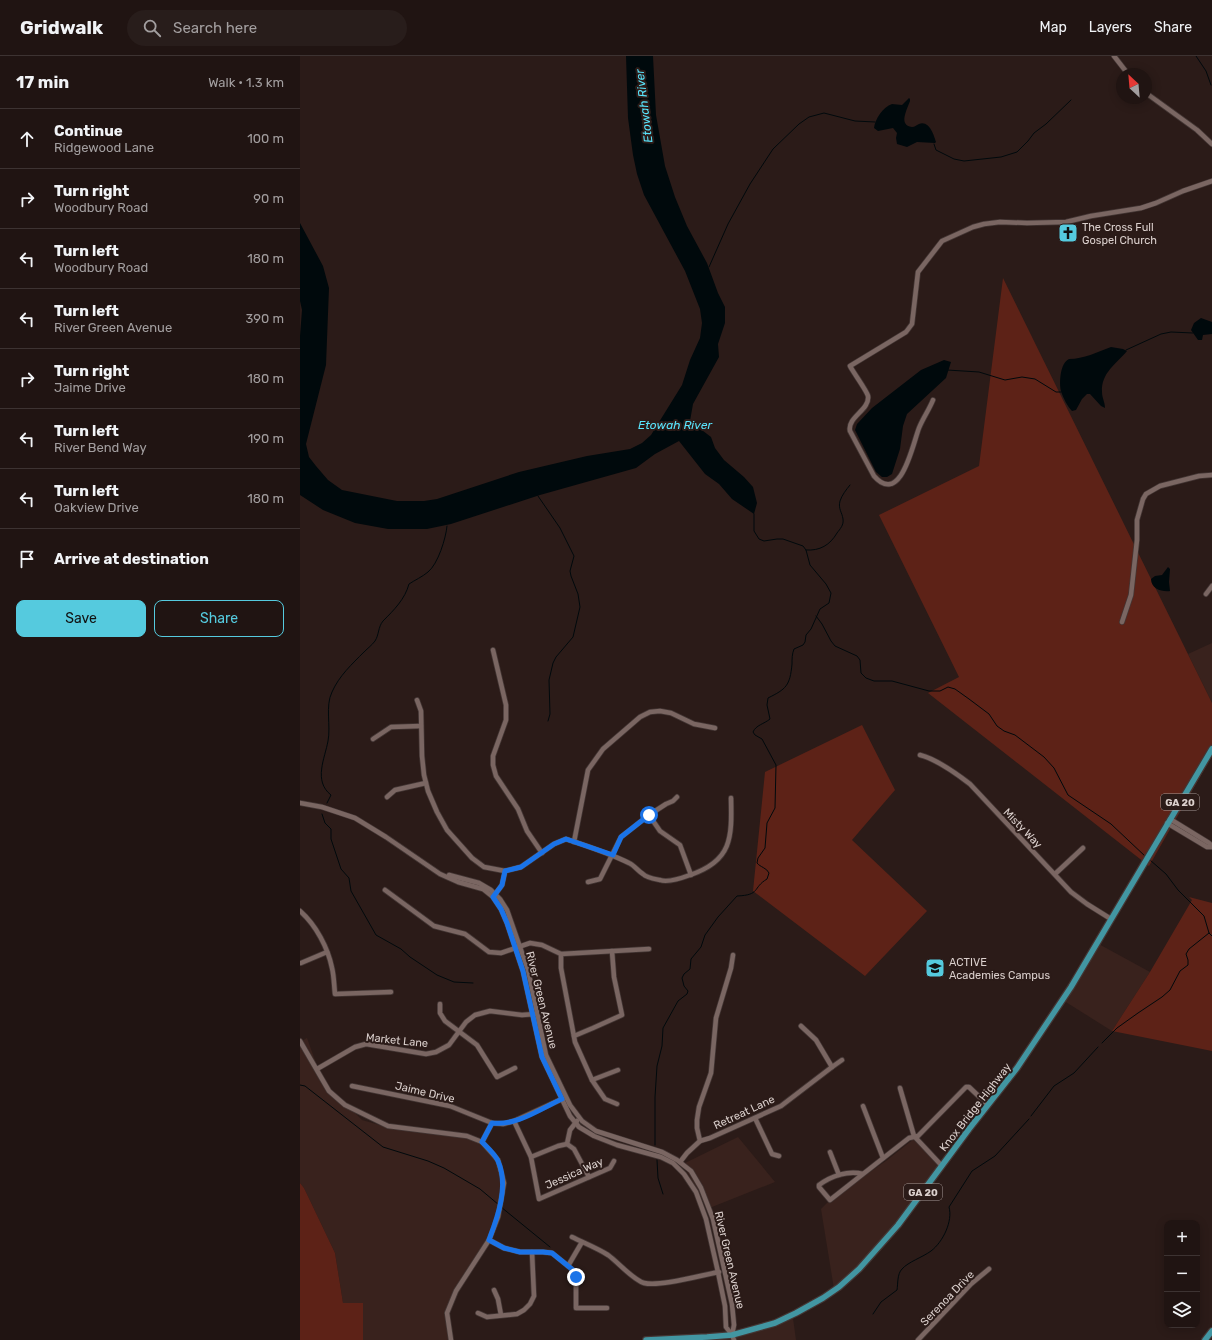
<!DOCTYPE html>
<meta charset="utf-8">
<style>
:root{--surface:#201412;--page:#281d1b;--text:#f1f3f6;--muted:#a29e9f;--line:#3d3332;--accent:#55cade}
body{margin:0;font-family:Rubik,sans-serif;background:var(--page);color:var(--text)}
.controls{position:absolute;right:12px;bottom:12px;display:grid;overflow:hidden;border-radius:8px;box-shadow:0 2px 10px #0003}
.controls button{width:36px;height:36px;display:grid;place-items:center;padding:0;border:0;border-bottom:1px solid var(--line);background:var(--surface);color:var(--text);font:20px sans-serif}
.compass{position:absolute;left:816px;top:12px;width:36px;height:36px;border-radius:50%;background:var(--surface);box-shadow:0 2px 10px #0003;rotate:334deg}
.stop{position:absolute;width:12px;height:12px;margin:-9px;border:3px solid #1a73e8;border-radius:50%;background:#fff}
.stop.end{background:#1a73e8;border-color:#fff;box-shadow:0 1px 4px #0008}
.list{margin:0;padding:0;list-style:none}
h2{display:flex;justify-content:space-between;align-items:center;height:52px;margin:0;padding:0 16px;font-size:17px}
h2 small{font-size:13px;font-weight:400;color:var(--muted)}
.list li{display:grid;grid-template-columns:26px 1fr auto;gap:12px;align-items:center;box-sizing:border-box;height:60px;padding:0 16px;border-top:1px solid var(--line)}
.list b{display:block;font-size:15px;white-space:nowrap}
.list p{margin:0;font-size:13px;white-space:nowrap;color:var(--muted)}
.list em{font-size:13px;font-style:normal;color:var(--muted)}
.actions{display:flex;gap:8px;padding:12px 16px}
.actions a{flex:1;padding:9px 0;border:1px solid var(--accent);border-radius:8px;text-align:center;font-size:14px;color:var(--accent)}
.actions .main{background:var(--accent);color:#111}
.icon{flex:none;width:22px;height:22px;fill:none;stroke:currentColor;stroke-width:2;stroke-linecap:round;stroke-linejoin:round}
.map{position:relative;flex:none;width:912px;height:1284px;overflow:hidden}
header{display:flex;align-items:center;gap:24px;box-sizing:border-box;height:56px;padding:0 20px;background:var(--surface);border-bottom:1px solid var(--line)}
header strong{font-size:19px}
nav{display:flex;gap:22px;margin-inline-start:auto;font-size:14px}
.search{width:280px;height:36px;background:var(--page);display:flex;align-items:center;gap:10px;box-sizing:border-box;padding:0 14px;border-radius:22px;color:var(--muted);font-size:15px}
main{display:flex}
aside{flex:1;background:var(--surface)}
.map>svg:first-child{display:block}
.built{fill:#39221d}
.green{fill:#5d2217}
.water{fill:#00090c}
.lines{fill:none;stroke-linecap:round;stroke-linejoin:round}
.stream{stroke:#00090c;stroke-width:1}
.minor-casing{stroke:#433634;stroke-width:6}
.major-casing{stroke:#433634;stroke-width:8}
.minor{stroke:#7a6662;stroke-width:4.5}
.major{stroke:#4296a2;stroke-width:5.5}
.route{stroke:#1a73e8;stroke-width:5}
.labels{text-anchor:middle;stroke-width:4;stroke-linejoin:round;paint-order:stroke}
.shield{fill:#2b1b18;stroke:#a69a97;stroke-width:1}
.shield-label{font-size:10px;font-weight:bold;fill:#dbd0cd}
.poi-label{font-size:11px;fill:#dbd0cd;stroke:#2b1b18;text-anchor:start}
.street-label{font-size:11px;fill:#dbd0cd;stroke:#2b1b18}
.water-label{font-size:12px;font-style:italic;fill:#59e5fd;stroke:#2b1b18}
</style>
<header>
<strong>Gridwalk</strong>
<div class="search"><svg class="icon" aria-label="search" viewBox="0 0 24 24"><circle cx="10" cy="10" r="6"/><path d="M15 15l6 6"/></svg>Search here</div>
<nav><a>Map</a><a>Layers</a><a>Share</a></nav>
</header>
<main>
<aside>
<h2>17 min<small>Walk · 1.3 km</small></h2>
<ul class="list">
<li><svg class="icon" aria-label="ahead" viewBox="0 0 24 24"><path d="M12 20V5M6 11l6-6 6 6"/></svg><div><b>Continue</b><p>Ridgewood Lane</p></div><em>100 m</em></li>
<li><svg class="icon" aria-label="right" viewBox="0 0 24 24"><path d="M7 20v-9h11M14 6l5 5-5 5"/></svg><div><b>Turn right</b><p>Woodbury Road</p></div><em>90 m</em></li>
<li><svg class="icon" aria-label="left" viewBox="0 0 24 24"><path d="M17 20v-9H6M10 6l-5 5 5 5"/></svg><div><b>Turn left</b><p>Woodbury Road</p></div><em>180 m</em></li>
<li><svg class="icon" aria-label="left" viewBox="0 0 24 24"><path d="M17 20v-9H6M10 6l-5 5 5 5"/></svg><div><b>Turn left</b><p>River Green Avenue</p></div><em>390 m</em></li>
<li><svg class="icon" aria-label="right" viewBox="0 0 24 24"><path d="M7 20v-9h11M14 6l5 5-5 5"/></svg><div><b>Turn right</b><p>Jaime Drive</p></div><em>180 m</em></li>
<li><svg class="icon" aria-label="left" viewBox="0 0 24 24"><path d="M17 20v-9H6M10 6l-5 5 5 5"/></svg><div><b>Turn left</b><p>River Bend Way</p></div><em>190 m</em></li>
<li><svg class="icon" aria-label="left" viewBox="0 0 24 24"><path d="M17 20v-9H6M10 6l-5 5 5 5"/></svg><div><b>Turn left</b><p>Oakview Drive</p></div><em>180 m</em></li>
<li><svg class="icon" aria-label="arrive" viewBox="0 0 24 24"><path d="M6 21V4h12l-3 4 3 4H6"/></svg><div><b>Arrive at destination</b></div></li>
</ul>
<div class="actions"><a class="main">Save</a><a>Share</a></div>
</aside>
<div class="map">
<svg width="912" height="1284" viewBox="0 0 912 1284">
<rect width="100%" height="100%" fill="#2b1b18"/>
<g class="built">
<polygon points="912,587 912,647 888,598"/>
<polygon points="795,886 850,916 812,975 761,943"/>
<polygon points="7,982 20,1018 34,1042 55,1057 62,1064 97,1074 141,1074 182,1086 189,1095 199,1110 204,1128 199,1153 188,1187 150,1246 149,1284 63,1284 63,1247 43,1247 35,1197 4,1132 0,1127 0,986"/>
<polygon points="438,1081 475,1126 407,1153 383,1108"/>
<polygon points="615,1082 642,1109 560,1212 534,1233 521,1153 533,1141 586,1105"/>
<polygon points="492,1255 496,1284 407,1284 407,1278 455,1275"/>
</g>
<g class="green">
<polygon points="703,222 912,647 912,700 849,810 628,637 659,621 579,459 679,410"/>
<polygon points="562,669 595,734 552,784 627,855 565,920 453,835 465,716"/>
<polygon points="889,841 912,847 912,995 812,975 850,916 892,844"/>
<polygon points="0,1127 4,1132 35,1197 43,1247 63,1247 63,1284 0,1284"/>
</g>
<g class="water">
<polygon points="326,0 353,0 356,59 365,110 375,141 387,170 407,207 418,237 425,251 425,267 418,288 419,301 393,348 390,365 411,381 415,392 424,404 444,421 453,431 457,447 454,458 432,443 419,428 405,418 379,385 355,398 336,412 240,439 151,468 127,473 88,473 55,467 23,454 0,439 0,280 2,254 0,245 0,167 23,210 29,232 26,309 6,388 9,401 16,410 28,424 42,434 97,445 124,445 137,443 219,416 287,400 330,393 342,387 351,379 382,329 390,304 400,282 402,267 400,253 385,215 344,139 337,118 333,99 328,62"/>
<path d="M609,42L610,43V45C607,54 598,69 612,71C615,71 616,69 619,68C629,64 634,79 636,86L635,87L617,86L607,91L597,88L596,82L597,77L593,72L578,75L574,72C575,63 583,51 592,48C595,48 599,49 602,49Z"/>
<polygon points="901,262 912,266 912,278 903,279 902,284 898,284 891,274 894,267"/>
<path d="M811,291L823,293L827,295C816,308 801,317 802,336C802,342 805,346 805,352L801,350L790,338H787L782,343L776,354L772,355C768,351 763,342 761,335C759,327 760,307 769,303C784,303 797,296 811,291Z"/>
<polygon points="644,304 651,306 646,322 607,358 603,370 600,393 592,418 587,421 582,421 576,416 555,374 557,368 572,352 621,314"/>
<path d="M868,511L870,513L869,526L870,535C862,536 851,533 851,523L855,520L862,519Z"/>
</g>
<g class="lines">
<g class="stream">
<polyline points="896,0 906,15 911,29"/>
<polyline points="634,88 636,94 654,103 664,105 701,101 717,96 728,85 734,77 746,68 771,44"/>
<polyline points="409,211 428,168 450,128 473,93 499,68 509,61 524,57 555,65 575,66"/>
<polyline points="826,294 861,278 871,276 893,277"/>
<polyline points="647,314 679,316 705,324 722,321 735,323 756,336 761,336"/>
<polyline points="238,440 260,472 274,500 270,515 271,520 278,538 280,551 273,581 256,601 253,607 249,624 250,658 248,665"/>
<path d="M506,494C520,495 530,489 537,477C540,473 544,469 543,463C542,456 538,453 540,445C542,439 546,434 550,429"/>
<polyline points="516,560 522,568 531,585 535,590 557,600 560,604 561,617 566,622 574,625 592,625 629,635 640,635 648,631 655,633 669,643 689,658 697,670 704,675 715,679 744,701 754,712 768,739 811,768 846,801"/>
<path d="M27,747L31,739C13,725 25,702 28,685C31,670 25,650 32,636C39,620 52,608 64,596C68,592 72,589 75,585C79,579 78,571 83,565C94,554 105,543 109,528C115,524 122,521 128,516C138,508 146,482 147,470"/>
<polyline points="22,758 25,767 31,773 31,783 41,813 49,822 51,835 76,879 101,893 110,901 137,919 154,926 173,927"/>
<polyline points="850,804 866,818 878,834 904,860 909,877 912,880"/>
<polyline points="802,987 817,972 838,957 862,941 870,934 880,915 888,909 888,904 886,898 889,893 909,877"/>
<polyline points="0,1029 5,1030 83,1091 128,1105 144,1112 180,1133 199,1149"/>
<polyline points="731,1060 754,1030 774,1017 798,991"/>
<path d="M355,1089V1041L357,1010L362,990L363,972L378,945L387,938L388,935L384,930L382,922L384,918L390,913L391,903L401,891L405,879L418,861L437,840C461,839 452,832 467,823L469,817C467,812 460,811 457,807L458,802L465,792L467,767L475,752L476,709L462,683L455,679L453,676C456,669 464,668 470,663L467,649L468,642C486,633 490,630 492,608C492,603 492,598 494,593L503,589L505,586L506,579L511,573L520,553L529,547L531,537L526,528L510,509L506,494L503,490L483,483H477L464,485L459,483L454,475V458"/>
<polyline points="357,1104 358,1122 363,1138"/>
<polyline points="201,1151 250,1191"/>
<path d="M573,1258L581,1246L597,1234C598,1228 597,1218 602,1213C608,1206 623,1201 631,1195C643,1186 653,1165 649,1151L672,1115L695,1100L729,1063"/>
</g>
<defs>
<g id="minor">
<polyline points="814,0 828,18"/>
<polyline points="846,37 897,74 912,88"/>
<path d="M633,344C629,354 623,362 619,372C613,387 601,451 574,420L550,375C547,361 570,354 568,340C567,335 553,316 550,310L606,276L612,268L618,216L642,185L673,171L684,168L700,166L727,167L766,166L791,160L841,152L856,147L883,135L912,125"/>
<polyline points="906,538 912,530"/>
<polyline points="822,566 831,539 837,484 837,464 843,443 846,438 860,430 899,420 912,419"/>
<polyline points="193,594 206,649 206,664 193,700 193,709 196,720 218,753 227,775 242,797"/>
<polyline points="117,644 121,655 122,700 124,719 128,735 137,756 147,774 172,802 184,811 205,815"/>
<polyline points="73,683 91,671 121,670"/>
<path d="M620,699C636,703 657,718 670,728L771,836L787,848L811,863"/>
<polyline points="87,741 95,734 126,727"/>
<polyline points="0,747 22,751 55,762 86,781 140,818 158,826 183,833 193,841 201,853 207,867 223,915 242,1001 270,1060 279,1071 294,1080 317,1089 361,1101 373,1107 384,1118 396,1136 406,1163 418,1216 425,1250 426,1271 432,1279 434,1284"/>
<polyline points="349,759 360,775 380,789 391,819"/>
<polyline points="870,763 909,787 912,790"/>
<polyline points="867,767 907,791 912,791"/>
<polyline points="274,786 288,714 303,693 340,661 350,656 360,655 371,657 394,668 415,672"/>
<polyline points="755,818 783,792"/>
<polyline points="149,819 179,827 191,834 200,843 207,854 228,914 246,999 270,1049 282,1065 296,1075 362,1096 377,1104 391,1115 401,1132 413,1163 432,1248 434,1269 432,1279"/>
<polyline points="288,826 300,823 321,781 349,759 366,748 373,745 377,741"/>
<polyline points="85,834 134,870 165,878 189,896 201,897 230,887 242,889 261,898 349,893"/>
<path d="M194,840L202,829L205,815L221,811L254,788L266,783C287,790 309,797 329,807C334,809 338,815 343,818C347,822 355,823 360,824C368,827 382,822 390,819C432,805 432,782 431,742"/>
<path d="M0,855C16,869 28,892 32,912C34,920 34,929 35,938L91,936"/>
<polyline points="261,898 261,912 275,986 292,1024 296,1030 305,1043 317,1048"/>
<polyline points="1,907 27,896"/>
<polyline points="140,948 140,957 145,965 177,989 197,1021 215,1012"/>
<polyline points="274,980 293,972 322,959 314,921 312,895"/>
<polyline points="0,985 29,1035 45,1049 88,1070 167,1080 182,1086 198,1104 204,1127 198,1161 189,1184 156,1235 147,1257 151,1284"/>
<polyline points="532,1011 542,1004"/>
<polyline points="17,1013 55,991 66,988 126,998 136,996 149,989 166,966 175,959 190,955 222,959 235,958"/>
<polyline points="292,1024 318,1014"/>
<polyline points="52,1030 150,1050 192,1067 203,1068 214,1065 262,1043"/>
<polyline points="600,1032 614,1080 642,1110"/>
<polyline points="563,1050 583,1102"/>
<polyline points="455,1062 472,1098 479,1100"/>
<polyline points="214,1065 231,1101 239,1143 310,1112 314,1105"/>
<polyline points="400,1085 410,1082 481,1050 532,1011 516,984 501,970"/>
<polyline points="182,1086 192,1067"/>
<polyline points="267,1088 270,1074 277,1065"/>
<polyline points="530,1096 539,1119"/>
<polyline points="231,1101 258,1090 267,1088 274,1093 289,1121"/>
<polyline points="380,1106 387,1097 400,1085 397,1072 397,1064 399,1051 411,1017 416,962 431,912 433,899"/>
<path d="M563,1118L530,1144L519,1131V1129C531,1120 548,1114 563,1118L609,1082L618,1080L666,1031H669L688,1049"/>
<path d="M272,1181C284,1187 297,1192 308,1199C318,1206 333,1224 344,1227C360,1231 402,1219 419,1216"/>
<polyline points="189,1184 204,1192 220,1196 243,1196 252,1197 273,1214 276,1221 276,1252 307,1252"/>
<polyline points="268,1210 282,1186"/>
<polyline points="194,1234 198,1243 201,1259"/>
<polyline points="178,1257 187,1261 217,1258 224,1254 230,1248 234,1240 232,1196"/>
<polyline points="618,1284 671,1228 689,1213"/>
</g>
<g id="major">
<polyline points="346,1284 407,1281 432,1279 475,1267 496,1257 523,1242 539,1231 559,1213 598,1169 669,1073 717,1012 771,931 912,693"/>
<polyline points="905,1284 912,1275"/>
</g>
</defs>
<use href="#minor" class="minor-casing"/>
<use href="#major" class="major-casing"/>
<use href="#minor" class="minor"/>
<use href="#major" class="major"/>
</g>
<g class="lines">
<path class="route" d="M276,1221L273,1214L252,1197L243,1196H220L204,1192L189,1184C198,1160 209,1130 198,1105C195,1098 187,1091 182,1086L192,1067C217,1070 240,1053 262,1043L242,1001L223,915L207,867L201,853L193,841L202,829L205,815L221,811L254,788L266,783L313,799L321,781L349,759"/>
</g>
<defs>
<symbol id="church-square" viewBox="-11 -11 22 22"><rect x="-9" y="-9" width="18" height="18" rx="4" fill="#55cade" stroke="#2b1b18"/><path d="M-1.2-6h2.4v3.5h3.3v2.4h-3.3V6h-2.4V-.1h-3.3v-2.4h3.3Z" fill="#111"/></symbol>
<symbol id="school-square" viewBox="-11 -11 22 22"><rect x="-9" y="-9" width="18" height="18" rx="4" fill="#55cade" stroke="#2b1b18"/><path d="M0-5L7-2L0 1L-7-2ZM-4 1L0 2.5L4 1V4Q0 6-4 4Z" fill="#111"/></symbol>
</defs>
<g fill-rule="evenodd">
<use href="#church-square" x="757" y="166" width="22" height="22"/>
<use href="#school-square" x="624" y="901" width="22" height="22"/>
</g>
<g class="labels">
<g class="shield">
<rect x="861" y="738" width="38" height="16" rx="3"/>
<rect x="604" y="1128" width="38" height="16" rx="3"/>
</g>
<g class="shield-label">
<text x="880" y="750">GA 20</text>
<text x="623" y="1140">GA 20</text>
</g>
<g class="poi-label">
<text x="782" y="175">The Cross Full<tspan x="782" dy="13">Gospel Church</tspan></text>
<text x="649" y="910">ACTIVE<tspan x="649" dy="13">Academies Campus</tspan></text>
</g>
<g class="street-label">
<text transform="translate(723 772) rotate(46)" y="4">Misty Way</text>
<text transform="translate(242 944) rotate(76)" y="4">River Green Avenue</text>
<text transform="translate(97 984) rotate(6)" y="4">Market Lane</text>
<text transform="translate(125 1036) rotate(13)" y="4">Jaime Drive</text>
<text transform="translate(675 1051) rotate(-52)" y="4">Knox Bridge Highway</text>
<text transform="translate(444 1056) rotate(-25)" y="4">Retreat Lane</text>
<text transform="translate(274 1117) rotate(-24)" y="4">Jessica Way</text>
<text transform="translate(430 1204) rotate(77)" y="4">River Green Avenue</text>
<text transform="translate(647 1242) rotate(-46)" y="4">Serenoa Drive</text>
</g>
<g class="water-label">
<text transform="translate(344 50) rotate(-97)" y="4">Etowah River</text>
<text x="375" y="373">Etowah River</text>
</g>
</g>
</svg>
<div class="controls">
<button>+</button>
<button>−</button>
<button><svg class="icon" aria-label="layers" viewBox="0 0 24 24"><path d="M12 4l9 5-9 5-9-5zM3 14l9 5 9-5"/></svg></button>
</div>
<svg class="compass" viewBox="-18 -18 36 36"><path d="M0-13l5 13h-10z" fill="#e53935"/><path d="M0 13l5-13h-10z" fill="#a29e9f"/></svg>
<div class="stop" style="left:349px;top:759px"></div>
<div class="stop end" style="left:276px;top:1221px"></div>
</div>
</main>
